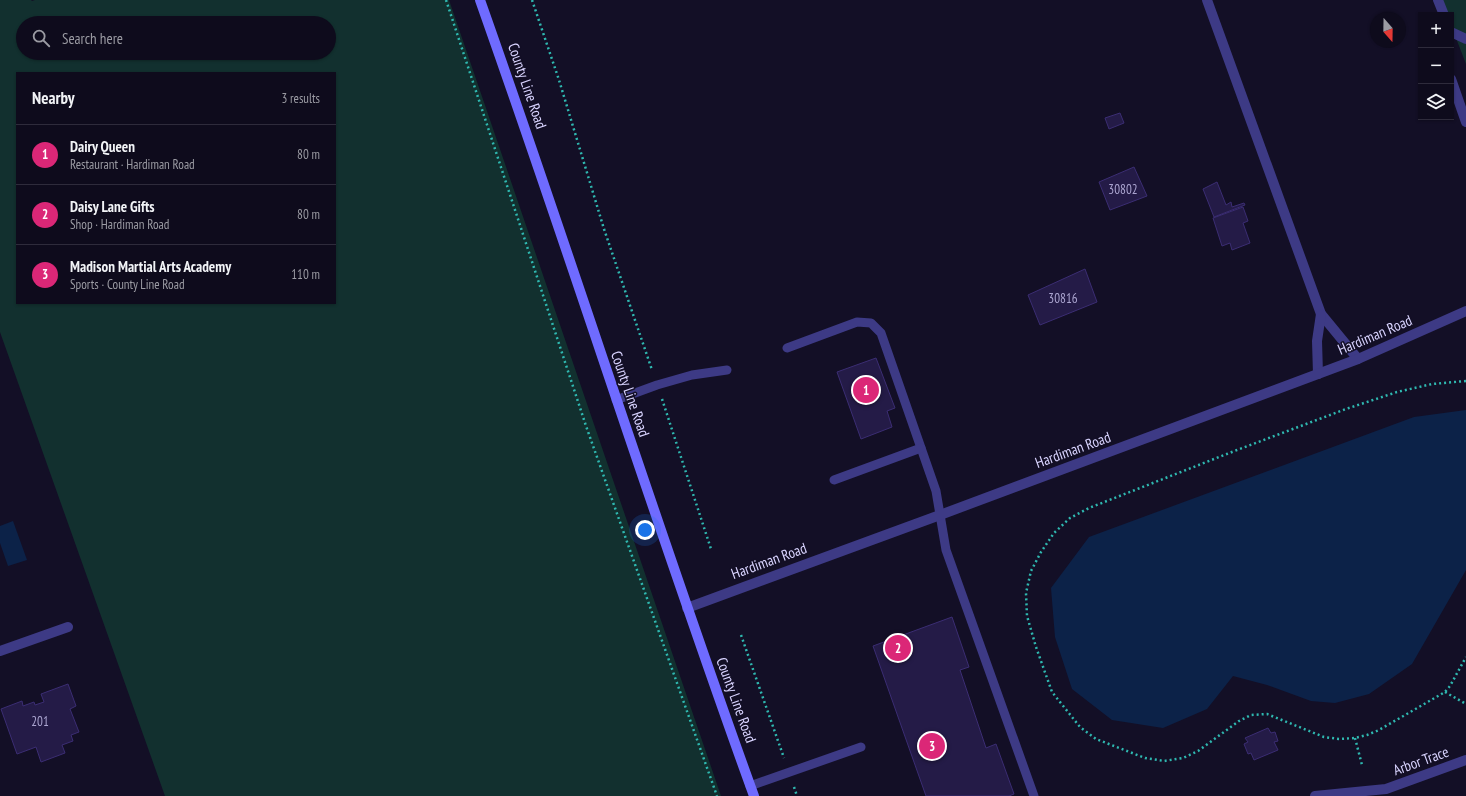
<!DOCTYPE html>
<meta charset="utf-8">
<style>
:root{--surface:#0e0b1c;--page:#1c1929;--text:#f1f3f6;--muted:#9b9ba3;--line:#2e2b3b;--accent:#db2777}
body{margin:0;font-family:"PT Sans Narrow",sans-serif;background:var(--page);color:var(--text)}
.controls{position:absolute;right:12px;top:12px;display:grid;overflow:hidden;border-radius:0px;box-shadow:0 1px 3px #0004}
.controls button{width:36px;height:36px;display:grid;place-items:center;padding:0;border:0;border-bottom:1px solid var(--line);background:var(--surface);color:var(--text);font:20px sans-serif}
.compass{position:absolute;left:1370px;top:12px;width:36px;height:36px;border-radius:50%;background:var(--surface);box-shadow:0 1px 3px #0004;rotate:160deg}
.you{position:absolute;left:645px;top:530px;width:14px;height:14px;margin:-10px;border:3px solid #fff;border-radius:50%;background:#1a73e8;box-shadow:0 0 0 6px #1a73e833}
.badge{display:grid;place-items:center;width:26px;height:26px;border-radius:50%;background:var(--accent);color:#fff;font-size:13px;font-weight:700}
.pin{position:absolute;translate:-50% -50%;border:2px solid #fff;box-shadow:0 1px 4px #0006}
.list{margin:0;padding:0;list-style:none}
h2{display:flex;justify-content:space-between;align-items:center;height:52px;margin:0;padding:0 16px;font-size:17px}
h2 small{font-size:13px;font-weight:400;color:var(--muted)}
.list li{display:grid;grid-template-columns:26px 1fr auto;gap:12px;align-items:center;box-sizing:border-box;height:60px;padding:0 16px;border-top:1px solid var(--line)}
.list b{display:block;font-size:15px;white-space:nowrap}
.list p{margin:0;font-size:13px;white-space:nowrap;color:var(--muted)}
.list em{font-size:13px;font-style:normal;color:var(--muted)}
.icon{flex:none;width:22px;height:22px;fill:none;stroke:currentColor;stroke-width:2;stroke-linecap:round;stroke-linejoin:round}
.map{position:relative;flex:none;width:1466px;height:796px;overflow:hidden}
.search{position:absolute;background:var(--surface);box-shadow:0 1px 3px #0004;left:16px;top:16px;width:320px;height:44px;display:flex;align-items:center;gap:10px;box-sizing:border-box;padding:0 14px;border-radius:22px;color:var(--muted);font-size:15px}
.panel{position:absolute;background:var(--surface);box-shadow:0 1px 3px #0004;left:16px;top:72px;width:320px;height:232px;border-radius:0px}
.map>svg:first-child{display:block}
.green{fill:#12302f;fill-rule:evenodd}
.water{fill:#0c2248}
.building{fill:#241b47;stroke:#3b2d73}
.lines{fill:none;stroke-linecap:round;stroke-linejoin:round}
.path{stroke:#2fb8b0;stroke-width:2.5;stroke-dasharray:2 3;stroke-linecap:butt}
.service{stroke:#3d3a85;stroke-width:9}
.minor{stroke:#3d3a85;stroke-width:10}
.tertiary{stroke:#3d3a85;stroke-width:10}
.secondary{stroke:#6f6bff;stroke-width:10}
.labels{text-anchor:middle;stroke-width:3;stroke-linejoin:round;paint-order:stroke}
.number-label{font-size:13px;fill:#aca6d1}
.street-label{font-size:15px;fill:#d9d4ff;stroke:#130f26}
</style>
<div class="map">
<svg width="1466" height="796" viewBox="0 0 1466 796">
<rect width="100%" height="100%" fill="#130f26"/>
<g class="green">
<path d="M0,0H31L32,1L35,0H449L721,796H165L0,332ZM23,23H329V53H23ZM17,73H335V303H17Z"/>
<polygon points="1442,0 1466,0 1466,64 1451,25 1451,15 1447,15"/>
</g>
<g class="water">
<polygon points="1466,410 1466,570 1412,664 1369,694 1335,703 1311,701 1267,685 1233,676 1207,709 1163,728 1112,720 1072,689 1055,637 1051,588 1089,537 1414,417"/>
<polygon points="13,521 27,560 8,566 0,543 0,526"/>
</g>
<g class="building">
<polygon points="1120,113 1124,123 1109,129 1105,118"/>
<polygon points="1134,167 1147,196 1110,210 1099,182"/>
<polygon points="1217,182 1226,205 1231,202 1232,207 1244,203 1245,205 1214,217 1203,189"/>
<polygon points="1243,207 1248,221 1243,223 1250,243 1232,250 1230,243 1222,246 1213,218"/>
<polygon points="1085,269 1097,302 1040,325 1028,295"/>
<polygon points="876,358 895,408 887,411 892,427 861,439 837,372"/>
<polygon points="952,617 969,667 960,670 986,748 996,744 1014,794 1009,796 926,796 873,646"/>
<polygon points="68,684 76,706 70,709 79,732 71,735 73,741 62,745 65,753 41,762 36,747 17,754 1,709 22,701 23,706 34,702 35,705 44,702 41,694"/>
<polygon points="1268,728 1271,733 1275,732 1278,741 1274,742 1278,750 1254,760 1251,753 1248,754 1244,744 1248,742 1245,738"/>
</g>
<g class="lines">
<g class="path">
<polyline points="446,0 586,426 717,796"/>
<polyline points="532,0 559,80 604,229 652,370"/>
<polyline points="1466,381 1432,384 1397,392 1346,409 1237,450 1089,508 1070,518 1054,533 1041,552 1031,571 1026,593 1027,616 1036,647 1052,692 1080,727 1096,739 1145,758 1164,761 1183,758 1198,751 1239,721 1251,715 1267,714 1324,737 1339,739 1355,738 1367,735 1379,730 1445,692 1450,686 1466,657"/>
<polyline points="662,399 711,549"/>
<polyline points="741,635 784,758"/>
<polyline points="1445,692 1466,704"/>
<polyline points="1355,738 1362,765"/>
<polyline points="794,787 797,796"/>
</g>
<g class="service">
<polyline points="787,348 857,322 871,323 881,333 936,491 946,550 1034,796"/>
<polyline points="616,400 657,385 692,375 727,370"/>
<polyline points="834,480 921,448"/>
<polyline points="750,786 861,747"/>
</g>
<g class="minor">
<polyline points="1207,0 1321,314 1358,359"/>
<polyline points="1438,0 1444,15"/>
<polyline points="1451,32 1466,39"/>
<polyline points="1451,79 1466,122"/>
<polyline points="1318,374 1317,341 1321,314"/>
<polyline points="0,651 68,627"/>
<polyline points="1315,796 1386,789 1466,760"/>
</g>
<polyline class="tertiary" points="687,608 940,515 1358,359 1466,311"/>
<path class="secondary" d="M480,0C574,265 658,532 754,796"/>
</g>
<g class="labels">
<g class="number-label">
<text x="1123" y="194">30802</text>
<text x="1063" y="303">30816</text>
<text x="40" y="726">201</text>
</g>
<g class="street-label">
<text transform="translate(527 86) rotate(71)" y="5">County Line Road</text>
<text transform="translate(1375 335) rotate(-23)" y="5">Hardiman Road</text>
<text transform="translate(630 394) rotate(71)" y="5">County Line Road</text>
<text transform="translate(1073 450) rotate(-20)" y="5">Hardiman Road</text>
<text transform="translate(769 561) rotate(-20)" y="5">Hardiman Road</text>
<text transform="translate(736 700) rotate(70)" y="5">County Line Road</text>
<text transform="translate(1421 761) rotate(-20)" y="5">Arbor Trace</text>
</g>
</g>
</svg>
<div class="controls">
<button>+</button>
<button>−</button>
<button><svg class="icon" aria-label="layers" viewBox="0 0 24 24"><path d="M12 4l9 5-9 5-9-5zM3 14l9 5 9-5"/></svg></button>
</div>
<svg class="compass" viewBox="-18 -18 36 36"><path d="M0-13l5 13h-10z" fill="#e53935"/><path d="M0 13l5-13h-10z" fill="#9b9ba3"/></svg>
<div class="you"></div>
<div class="pin badge" style="left:866px;top:390px">1</div>
<div class="pin badge" style="left:898px;top:648px">2</div>
<div class="pin badge" style="left:932px;top:746px">3</div>
<div class="search"><svg class="icon" aria-label="search" viewBox="0 0 24 24"><circle cx="10" cy="10" r="6"/><path d="M15 15l6 6"/></svg>Search here</div>
<section class="panel">
<h2>Nearby<small>3 results</small></h2>
<ul class="list">
<li><span class="badge">1</span><div><b>Dairy Queen</b><p>Restaurant · Hardiman Road</p></div><em>80 m</em></li>
<li><span class="badge">2</span><div><b>Daisy Lane Gifts</b><p>Shop · Hardiman Road</p></div><em>80 m</em></li>
<li><span class="badge">3</span><div><b>Madison Martial Arts Academy</b><p>Sports · County Line Road</p></div><em>110 m</em></li>
</ul>
</section>
</div>
